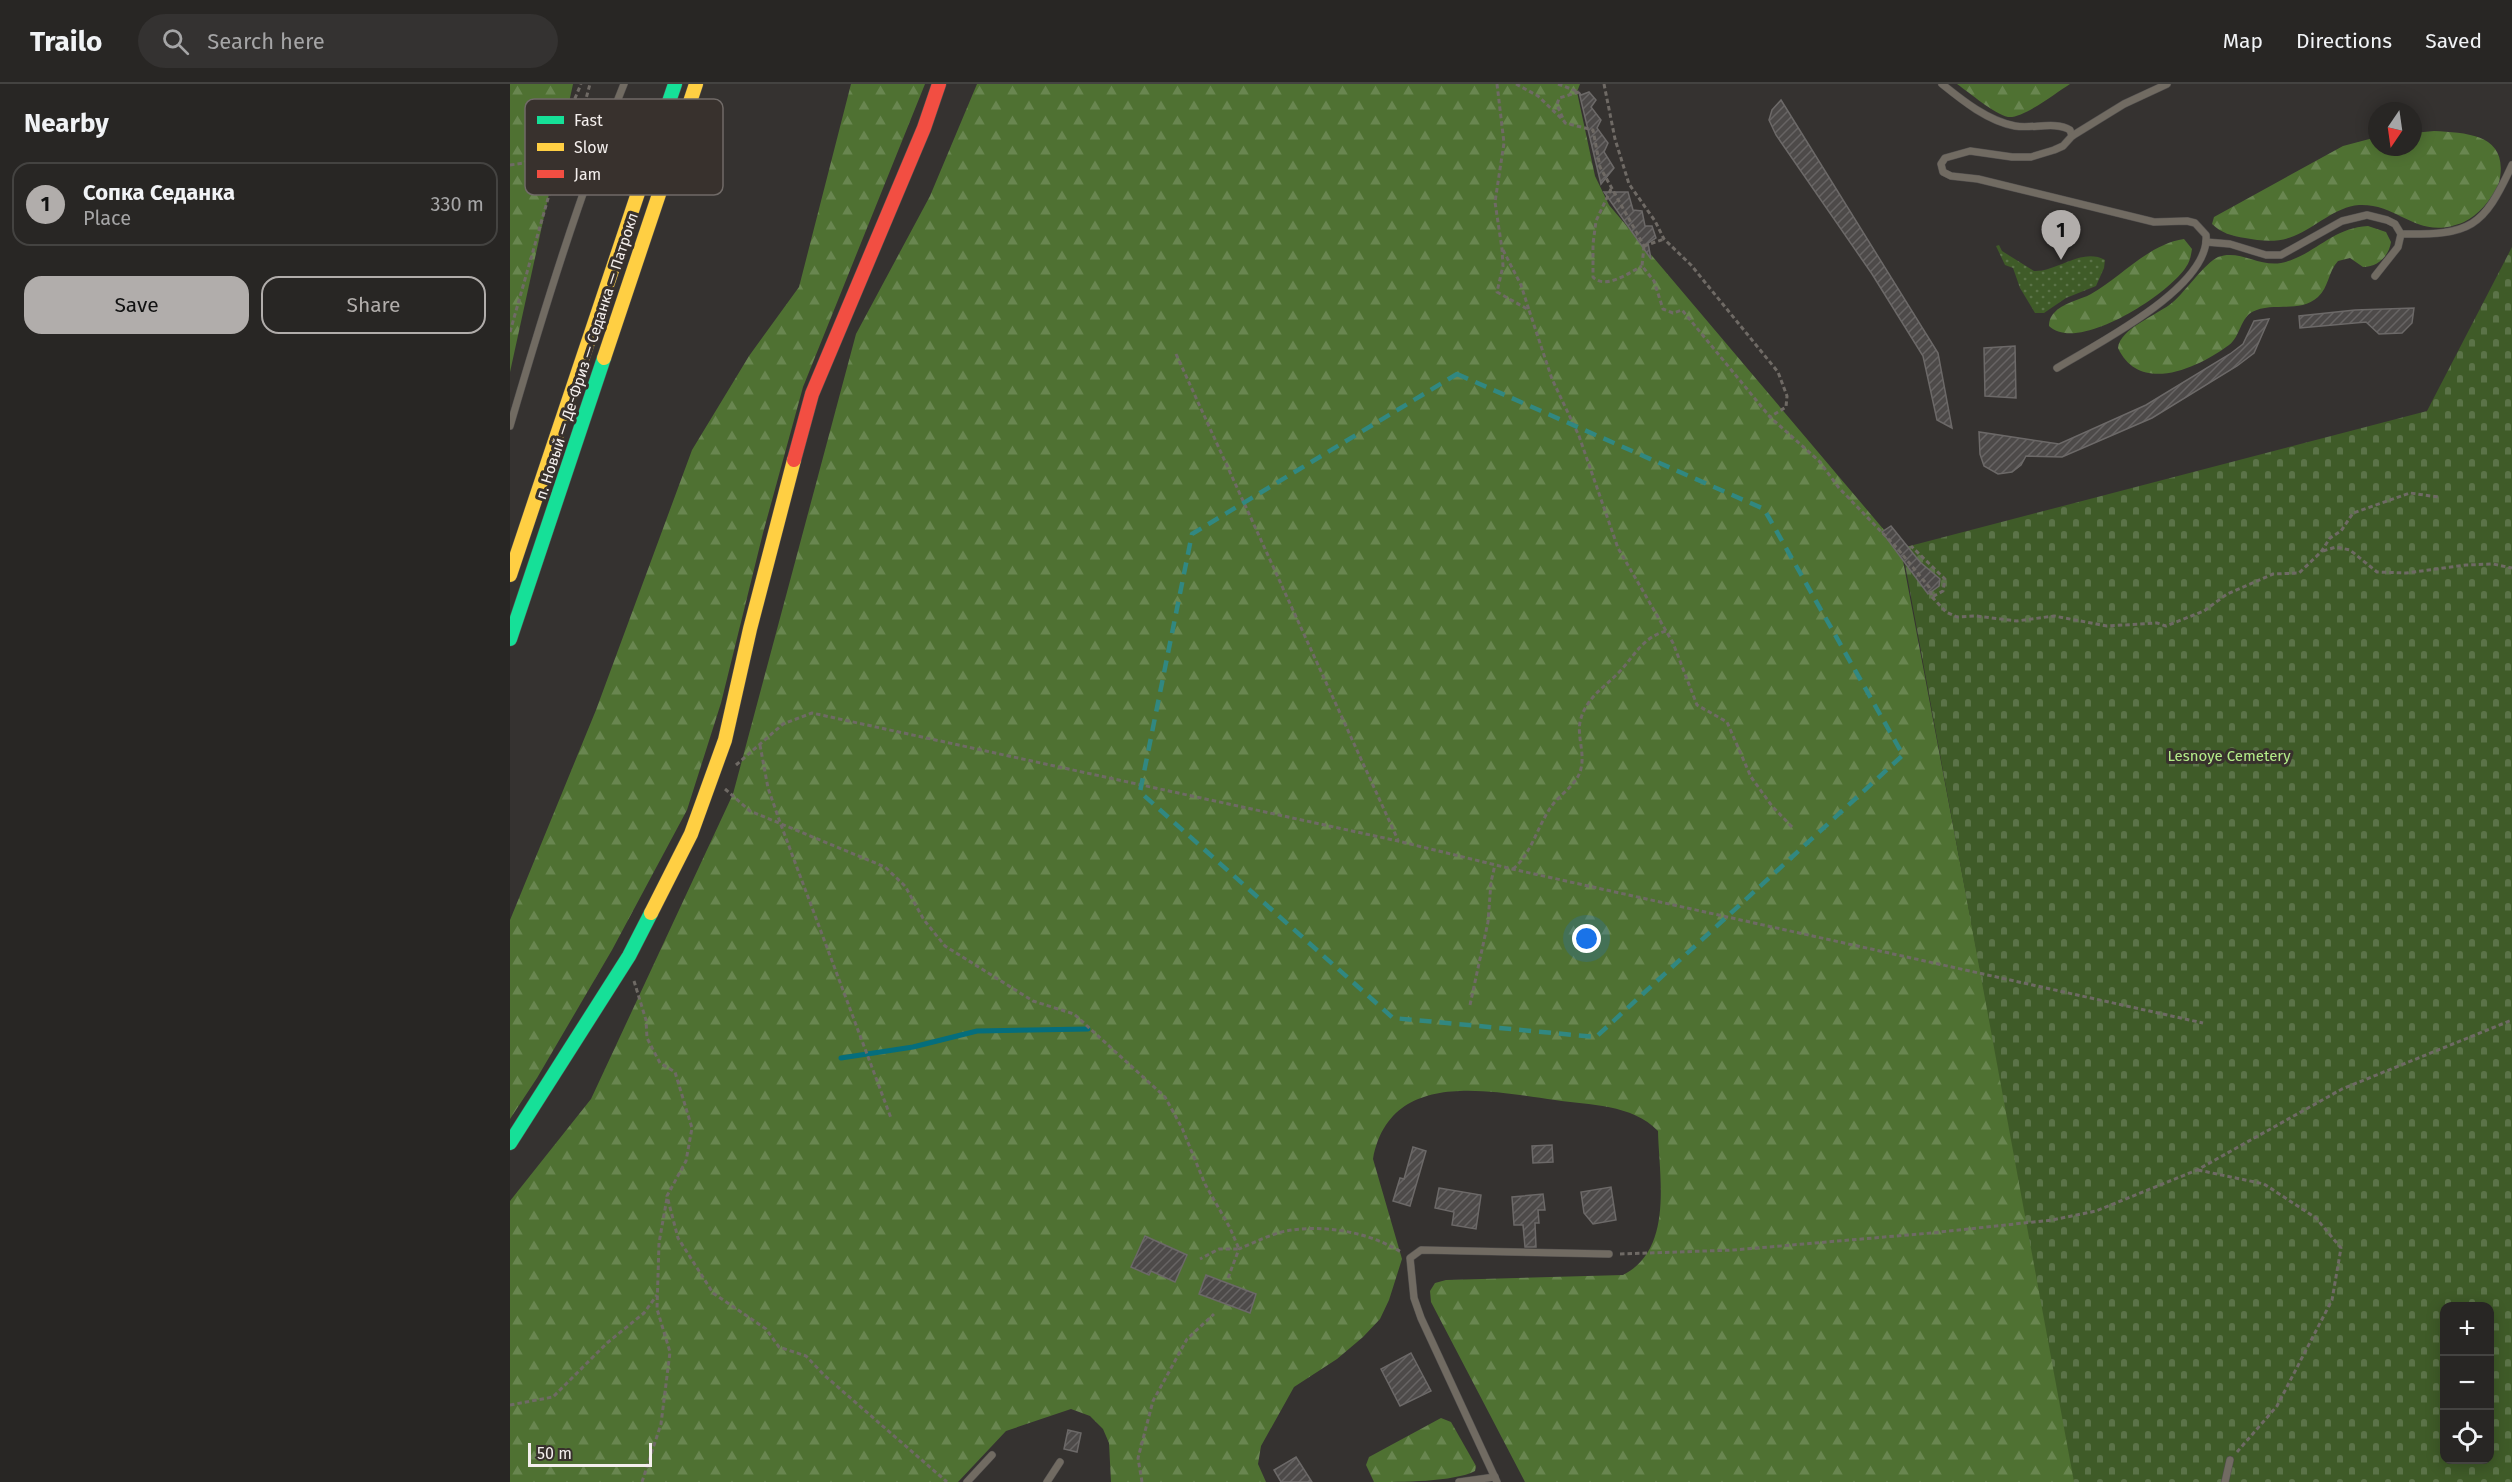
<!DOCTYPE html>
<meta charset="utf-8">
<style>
:root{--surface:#282624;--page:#343231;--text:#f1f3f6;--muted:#a5a5a6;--line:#444341;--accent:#b1adab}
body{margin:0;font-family:"Fira Sans",sans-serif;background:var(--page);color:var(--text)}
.controls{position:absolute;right:18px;bottom:18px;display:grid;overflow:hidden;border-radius:12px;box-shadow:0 3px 15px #0003}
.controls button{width:54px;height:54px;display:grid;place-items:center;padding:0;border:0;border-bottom:2px solid var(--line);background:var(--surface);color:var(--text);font:30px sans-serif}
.compass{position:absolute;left:1858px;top:18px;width:54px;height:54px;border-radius:50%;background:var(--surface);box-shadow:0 3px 15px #0003;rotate:193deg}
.scale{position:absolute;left:18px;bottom:15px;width:124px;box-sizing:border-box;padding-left:6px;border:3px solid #f4efed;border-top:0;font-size:16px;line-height:21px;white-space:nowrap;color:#f4efed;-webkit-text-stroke:4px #38312d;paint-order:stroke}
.you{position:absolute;left:1077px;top:855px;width:21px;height:21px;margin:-15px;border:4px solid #fff;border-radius:50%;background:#1a73e8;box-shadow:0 0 0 9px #1a73e833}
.badge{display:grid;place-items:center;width:39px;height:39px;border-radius:50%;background:var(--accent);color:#111;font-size:20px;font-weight:700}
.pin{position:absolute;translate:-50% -50px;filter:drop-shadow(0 2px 3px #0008)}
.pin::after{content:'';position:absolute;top:32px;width:21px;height:18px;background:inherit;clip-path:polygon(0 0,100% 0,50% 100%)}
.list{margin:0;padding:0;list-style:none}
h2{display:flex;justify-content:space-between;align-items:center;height:78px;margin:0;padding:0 24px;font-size:26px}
h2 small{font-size:20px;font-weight:400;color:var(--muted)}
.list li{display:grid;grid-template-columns:39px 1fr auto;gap:18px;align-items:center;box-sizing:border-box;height:84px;margin:0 12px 12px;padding:0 12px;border:2px solid var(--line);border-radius:18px}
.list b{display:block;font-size:22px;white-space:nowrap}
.list p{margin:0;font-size:20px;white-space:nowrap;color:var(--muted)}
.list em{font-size:20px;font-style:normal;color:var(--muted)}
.actions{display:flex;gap:12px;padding:18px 24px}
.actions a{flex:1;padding:14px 0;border:2px solid var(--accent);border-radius:18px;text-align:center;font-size:21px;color:var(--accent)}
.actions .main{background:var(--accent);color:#111}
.icon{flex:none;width:33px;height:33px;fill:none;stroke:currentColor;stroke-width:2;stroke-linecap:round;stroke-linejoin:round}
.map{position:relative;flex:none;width:2002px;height:1398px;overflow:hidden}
header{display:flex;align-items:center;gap:36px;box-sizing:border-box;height:84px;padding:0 30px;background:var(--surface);border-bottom:2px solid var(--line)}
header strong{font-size:28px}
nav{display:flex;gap:33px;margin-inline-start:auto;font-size:21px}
.search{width:420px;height:54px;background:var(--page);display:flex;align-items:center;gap:15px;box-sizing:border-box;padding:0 21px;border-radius:33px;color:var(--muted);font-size:22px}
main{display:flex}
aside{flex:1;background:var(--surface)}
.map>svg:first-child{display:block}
.grass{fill:url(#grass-dots)}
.forest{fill:url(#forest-firs)}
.cemetery{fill:url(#cemetery-stones);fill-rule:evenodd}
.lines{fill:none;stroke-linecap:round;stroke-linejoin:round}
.stream{stroke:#056e7c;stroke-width:5}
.building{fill:url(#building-hatch);stroke:#6c6968;stroke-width:1.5}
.lane-casing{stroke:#53504f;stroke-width:8}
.fast-casing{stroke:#53504f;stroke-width:15}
.slow-casing{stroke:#53504f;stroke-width:15}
.jam-casing{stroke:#53504f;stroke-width:15}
.path{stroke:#6f6a65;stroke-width:3;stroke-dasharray:4.5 3;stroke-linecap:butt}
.lane{stroke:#716b62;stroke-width:7}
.fast{stroke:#16e098;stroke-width:14}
.slow{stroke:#ffcf43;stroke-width:14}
.jam{stroke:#f24e42;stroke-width:14}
.marked{fill:none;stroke:#318881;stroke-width:4.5;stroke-dasharray:12 8;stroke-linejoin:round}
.labels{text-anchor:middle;stroke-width:6;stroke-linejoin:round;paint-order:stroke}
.street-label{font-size:15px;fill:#f4efed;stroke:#38312d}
.park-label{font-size:15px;fill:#b4ed89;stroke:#38312d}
.key{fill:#38312d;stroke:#706a67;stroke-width:1.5}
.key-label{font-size:16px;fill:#f4efed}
</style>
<header>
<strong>Trailo</strong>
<div class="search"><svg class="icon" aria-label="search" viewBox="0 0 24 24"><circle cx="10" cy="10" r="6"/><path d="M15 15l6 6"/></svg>Search here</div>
<nav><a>Map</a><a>Directions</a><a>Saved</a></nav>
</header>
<main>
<aside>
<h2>Nearby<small></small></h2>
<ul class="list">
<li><span class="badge">1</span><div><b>Сопка Седанка</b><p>Place</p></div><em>330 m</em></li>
</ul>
<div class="actions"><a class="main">Save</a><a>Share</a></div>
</aside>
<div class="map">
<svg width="2002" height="1398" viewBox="0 0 2002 1398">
<defs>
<pattern id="grass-dots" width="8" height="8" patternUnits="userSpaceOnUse" patternTransform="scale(1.5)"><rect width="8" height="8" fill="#3f5b28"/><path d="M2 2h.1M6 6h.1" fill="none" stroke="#5b7348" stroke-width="1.8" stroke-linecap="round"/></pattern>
<pattern id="forest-firs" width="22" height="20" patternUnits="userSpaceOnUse" patternTransform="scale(1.5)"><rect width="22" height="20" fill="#4f7132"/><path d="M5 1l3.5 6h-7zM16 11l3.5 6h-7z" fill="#698650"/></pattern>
<pattern id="cemetery-stones" width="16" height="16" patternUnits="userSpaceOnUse" patternTransform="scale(1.5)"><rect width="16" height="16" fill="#3f5b28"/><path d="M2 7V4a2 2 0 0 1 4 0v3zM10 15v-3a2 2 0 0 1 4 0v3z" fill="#5b7348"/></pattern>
<pattern id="building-hatch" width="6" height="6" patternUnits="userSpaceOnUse" patternTransform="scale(1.5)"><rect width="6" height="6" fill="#4d4a49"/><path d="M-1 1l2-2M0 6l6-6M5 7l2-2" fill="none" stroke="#676464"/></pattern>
</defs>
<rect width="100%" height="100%" fill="#353230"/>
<path class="grass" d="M1489,161L1492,167L1524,187C1547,188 1572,163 1595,176L1594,184L1586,202L1556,214L1534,229H1525L1510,204L1503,184L1495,181L1486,162Z"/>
<g class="forest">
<polygon points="0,0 63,0 0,288"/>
<polygon points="341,0 415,0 293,303 253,449 211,619 177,726 102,866 27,994 0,1035 0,836 86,626 182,366 239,272 289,203"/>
<path d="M467,0H1070L1067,8L1085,92L1099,121L1391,466L1567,1398H1015L921,1218L920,1207L925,1199L936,1196L1113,1191C1164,1165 1149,1093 1148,1047C1122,1020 1079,1021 1045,1016C979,1007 880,984 863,1075L892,1175L879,1216L870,1235L853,1253L827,1275L784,1303L751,1362L748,1380L756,1398H601L599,1359L593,1345L580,1332L561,1325L496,1347L448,1398H0V1117L81,1015L223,710L346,250L420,112Z"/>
<path d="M1447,0H1560C1547,8 1513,35 1498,33C1484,30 1460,9 1447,0Z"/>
<path d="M1924,47C1961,49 2002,51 1988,103C1979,117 1969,131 1954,138C1907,158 1890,119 1849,121C1825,123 1806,143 1784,152C1768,159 1751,157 1735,154C1722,152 1711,149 1702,140L1704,133L1833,62L1867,53V63H1903V49Z"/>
<path d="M1858,142L1876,148L1881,158C1879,172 1868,183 1853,183L1840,174L1828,177C1818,188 1819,203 1808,213C1789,230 1762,217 1742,228C1730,235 1730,253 1719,261C1688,284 1630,311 1608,264C1610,244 1648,231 1663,218C1675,208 1695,179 1708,173C1729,165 1749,183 1771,179C1804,172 1821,144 1858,142Z"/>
<path d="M1674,155L1682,165C1681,171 1680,178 1676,183C1659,210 1568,270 1539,242C1539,238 1540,233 1544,229C1552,219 1570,216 1581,210C1611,193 1639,160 1674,155Z"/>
<path d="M931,1334L941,1338L966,1382L965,1387C944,1398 890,1398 864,1398L856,1381L859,1373Z"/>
</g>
<path class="cemetery" d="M2002,163V1398H1564L1392,464L1917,327ZM1934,1222H1980V1376H1934Z"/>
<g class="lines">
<polyline class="stream" points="331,974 403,963 467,947 578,945"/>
</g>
<g class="building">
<polygon points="1069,8 1071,11 1079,8 1086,16 1081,23 1091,36 1087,44 1098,59 1094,68 1104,84 1091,100"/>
<polygon points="1271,16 1428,269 1442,344 1427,336 1413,272 1362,190 1266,51 1259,36 1262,26"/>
<polygon points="1094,108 1118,108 1123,126 1132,127 1135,142 1142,142 1146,154 1138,159 1141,175"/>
<polygon points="1904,224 1902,239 1892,249 1869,250 1856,238 1790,244 1789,232 1845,226"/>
<polygon points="1759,235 1744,269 1727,282 1642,334 1552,373 1516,372 1511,381 1502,388 1488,390 1474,382 1470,370 1469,348 1549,360 1636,321 1720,270 1733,260 1744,237"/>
<polygon points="1505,262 1506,314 1475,312 1474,264"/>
<polygon points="1381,442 1410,478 1430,495 1429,502 1418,510 1372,448"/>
<polygon points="1042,1061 1043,1078 1023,1079 1022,1062"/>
<polygon points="903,1063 916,1067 900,1122 883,1117 890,1094 894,1095"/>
<polygon points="1101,1103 1106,1136 1083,1140 1074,1129 1071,1108"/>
<polygon points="929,1104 971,1111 966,1145 942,1141 944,1128 925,1124"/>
<polygon points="1033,1110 1035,1126 1028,1126 1029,1139 1025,1139 1026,1163 1015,1163 1013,1141 1004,1141 1002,1113"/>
<polygon points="635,1152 677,1171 665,1198 641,1187 639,1191 621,1183"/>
<polygon points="696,1191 746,1210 740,1229 689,1210"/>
<polygon points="901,1269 921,1307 890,1322 871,1285"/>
<polygon points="558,1346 571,1349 567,1368 554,1365"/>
<polygon points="786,1373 802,1398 771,1398 764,1386"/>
</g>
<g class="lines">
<defs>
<g id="lane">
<path d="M1432,0C1453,17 1478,37 1505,42C1522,45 1546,37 1560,46L1562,52"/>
<path d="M1891,150C1961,151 1973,144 2002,81"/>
<polyline points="1696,158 1720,160 1756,171 1771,171 1832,137 1857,131 1877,136 1885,140 1891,150 1888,163 1865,192"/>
<path d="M1547,284C1586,260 1701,203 1696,151L1685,139L1677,137L1644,138L1468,95L1441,92L1433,88L1431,80L1435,74L1460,67L1502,73H1521L1544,66L1553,62L1562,52L1614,20L1657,0"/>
<path d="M0,342C34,226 69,112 114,0"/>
<polyline points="457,1398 482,1371"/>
<polyline points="537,1398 550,1378"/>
<polyline points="949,1398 985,1393"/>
<polyline points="987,1398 911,1234 904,1214 900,1174 911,1166 1099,1170"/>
<polyline points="1715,1398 1720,1376"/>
</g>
<g id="fast">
<polyline points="131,100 165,0"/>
<polyline points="0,555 94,274"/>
<polyline points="0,1059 119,872 141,829"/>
</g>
<g id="slow">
<polyline points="94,274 186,0"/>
<polyline points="0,491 131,100"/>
<polyline points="141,829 181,750 215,656 240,545 284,376"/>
</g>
<polyline id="jam" points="284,376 302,310 414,44 429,0"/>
</defs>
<use href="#lane" class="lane-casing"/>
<use href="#fast" class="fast-casing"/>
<use href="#slow" class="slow-casing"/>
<use href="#jam" class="jam-casing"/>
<g class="path">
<polyline points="987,0 994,59 985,118 992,165 993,182 987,208 1019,226 1042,295 1069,352 1108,464 1163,559 1187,621 1217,638 1241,693 1262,722 1282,743"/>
<polyline points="1006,0 1028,12 1054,37"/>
<polyline points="1048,0 1069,8 1049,14 1047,21 1055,39 1083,46 1090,83 1134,162"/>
<polyline points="1094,0 1105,55 1119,100 1145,137 1154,155 1181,181 1268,288 1277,312 1276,323 1260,333"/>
<polyline points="0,81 14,79 55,38 71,0"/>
<path d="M1101,105L1086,137L1083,160V193C1095,206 1119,189 1132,182"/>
<polyline points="1134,162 1132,182 1144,197 1153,225 1163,229 1172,226 1260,333 1309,377 1329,404 1387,464 1419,503 1422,513 1433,507 1435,495 1401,462"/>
<polyline points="1134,162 1154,155"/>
<polyline points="993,166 1011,201 1019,226"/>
<polyline points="0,248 39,111 73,26 80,0"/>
<polyline points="666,270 888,756"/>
<polyline points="1813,467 1826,463 1840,466 1867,488 1896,489 1956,481 1983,480 2002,484"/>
<polyline points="1422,513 1436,528 1447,533 1466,532 1507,537 1544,532 1597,542 1647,539 1656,542 1694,527 1717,510 1763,490 1789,489 1811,468 1820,454 1831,447 1843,429 1900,409 1928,413"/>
<polyline points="250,661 258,704 271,741 381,1034"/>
<polyline points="226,681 273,640 302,629 888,757 1002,785 1693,939"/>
<polyline points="215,705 240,727 375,783 395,802 414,836 435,862 523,917 564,930 655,1013 672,1044 695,1100 720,1144 729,1165 709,1165 690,1175"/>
<path d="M1003,785C1022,769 1027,743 1041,723C1049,711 1065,702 1070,688C1076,671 1067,654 1070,638C1076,612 1096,603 1112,585C1126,569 1134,553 1156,547"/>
<polyline points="124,897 136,936 137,954 150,979 165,988 182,1044 176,1077 157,1112 168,1154 203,1209 256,1245 269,1263 296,1272 314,1291 437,1398"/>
<polyline points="960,921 978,838 981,798 985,781"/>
<polyline points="1688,1086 1754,1100 1806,1134 1831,1164 1822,1216 1767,1322 1727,1368"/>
<polyline points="1110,1170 1224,1166 1421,1149 1542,1136 1586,1127 1687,1086 1832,1005 2002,936"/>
<path d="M718,1194L729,1165C745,1158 765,1148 782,1146C819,1141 860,1149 891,1168"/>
<polyline points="0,1321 43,1313 97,1259 134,1229 147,1211"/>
<polyline points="132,1398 151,1340 160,1268 147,1225 149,1159 157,1114"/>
<polyline points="632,1398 628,1374 643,1317 677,1255 704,1230"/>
</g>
<use href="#lane" class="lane"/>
<use href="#fast" class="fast"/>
<use href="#slow" class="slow"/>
<use href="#jam" class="jam"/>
</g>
<path class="marked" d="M947,290L1254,425L1393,671L1086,953L883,934L630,708L682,450Z"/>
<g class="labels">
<g class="street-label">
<text transform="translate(77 272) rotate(-72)" y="5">п. Новый — Де-Фриз — Седанка — Патрокл</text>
</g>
<g class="park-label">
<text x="1719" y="677">Lesnoye Cemetery</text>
</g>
</g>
<rect x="15" y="15" width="198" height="96" rx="9" class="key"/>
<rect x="27" y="32" width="27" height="8" fill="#16e098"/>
<rect x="27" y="59" width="27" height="8" fill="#ffcf43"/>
<rect x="27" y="86" width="27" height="8" fill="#f24e42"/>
<g class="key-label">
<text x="64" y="42">Fast</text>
<text x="64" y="69">Slow</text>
<text x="64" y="96">Jam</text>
</g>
</svg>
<div class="controls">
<button>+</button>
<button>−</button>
<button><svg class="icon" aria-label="locate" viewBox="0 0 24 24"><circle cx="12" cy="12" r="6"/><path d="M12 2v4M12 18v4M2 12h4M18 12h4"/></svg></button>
</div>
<svg class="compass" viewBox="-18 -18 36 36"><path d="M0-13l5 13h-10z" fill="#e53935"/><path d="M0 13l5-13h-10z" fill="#a5a5a6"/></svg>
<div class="scale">50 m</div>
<div class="you"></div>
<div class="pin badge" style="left:1551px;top:176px">1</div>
</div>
</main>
